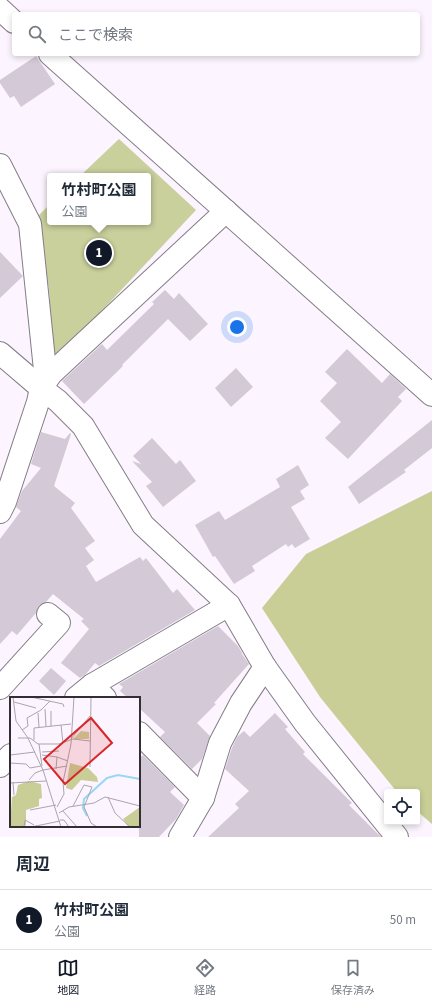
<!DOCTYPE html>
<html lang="ja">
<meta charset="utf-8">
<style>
:root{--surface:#fff;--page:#f2f2f3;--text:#1f2937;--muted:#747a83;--line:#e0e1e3;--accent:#111827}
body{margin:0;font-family:"Source Sans 3","Noto Sans JP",sans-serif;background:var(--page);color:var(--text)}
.controls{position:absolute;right:12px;bottom:12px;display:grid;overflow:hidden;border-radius:4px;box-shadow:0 2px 6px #0003}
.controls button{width:36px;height:36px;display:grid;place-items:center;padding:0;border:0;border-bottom:1px solid var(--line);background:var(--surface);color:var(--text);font:20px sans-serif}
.you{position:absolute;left:237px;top:327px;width:14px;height:14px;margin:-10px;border:3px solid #fff;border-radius:50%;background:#1a73e8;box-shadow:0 0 0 6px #1a73e833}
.badge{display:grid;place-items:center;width:26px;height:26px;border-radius:50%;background:var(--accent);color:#fff;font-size:13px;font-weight:700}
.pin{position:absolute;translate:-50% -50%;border:2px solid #fff;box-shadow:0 1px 4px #0006}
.popup{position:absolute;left:47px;top:173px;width:104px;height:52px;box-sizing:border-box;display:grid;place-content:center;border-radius:4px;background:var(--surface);filter:drop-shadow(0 1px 3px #0005);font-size:13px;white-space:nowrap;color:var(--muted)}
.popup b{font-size:15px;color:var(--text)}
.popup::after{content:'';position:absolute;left:50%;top:100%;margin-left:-8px;border:8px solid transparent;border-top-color:var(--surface)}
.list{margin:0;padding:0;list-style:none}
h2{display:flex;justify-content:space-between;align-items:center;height:52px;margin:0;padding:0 16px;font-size:17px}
h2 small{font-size:13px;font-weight:400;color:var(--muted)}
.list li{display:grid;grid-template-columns:26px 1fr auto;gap:12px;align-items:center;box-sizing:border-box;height:60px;padding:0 16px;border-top:1px solid var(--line)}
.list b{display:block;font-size:15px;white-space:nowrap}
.list p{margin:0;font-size:13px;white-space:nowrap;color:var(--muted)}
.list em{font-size:13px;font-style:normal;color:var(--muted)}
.icon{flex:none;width:22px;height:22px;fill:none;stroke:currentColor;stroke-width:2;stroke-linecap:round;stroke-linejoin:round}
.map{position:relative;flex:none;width:432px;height:837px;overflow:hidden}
.search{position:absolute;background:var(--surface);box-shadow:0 2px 6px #0003;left:12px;right:12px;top:12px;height:44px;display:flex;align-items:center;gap:10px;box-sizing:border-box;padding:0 14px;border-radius:4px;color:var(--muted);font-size:15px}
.sheet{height:112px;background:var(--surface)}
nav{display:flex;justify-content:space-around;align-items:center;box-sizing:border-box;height:56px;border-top:1px solid var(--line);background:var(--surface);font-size:11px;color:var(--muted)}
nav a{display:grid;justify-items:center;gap:2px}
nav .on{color:var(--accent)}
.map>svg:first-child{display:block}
.green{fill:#c9d09c}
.forest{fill:#c8ce95}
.building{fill:#d4cad7}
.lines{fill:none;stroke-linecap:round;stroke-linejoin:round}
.minor-casing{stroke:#847c87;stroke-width:24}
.minor{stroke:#fff;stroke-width:22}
.inset-river{fill:none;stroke:#9ad7f7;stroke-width:2}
.inset-road{fill:none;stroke:#aba5ad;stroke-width:1}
.view{fill:#d62828;fill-opacity:0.15;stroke:#d62828;stroke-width:2}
.inset-edge{fill:none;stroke:#322e33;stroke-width:2}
</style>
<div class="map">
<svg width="432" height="837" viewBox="0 0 432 837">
<rect width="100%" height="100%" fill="#fcf4fe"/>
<polygon class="green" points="119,139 196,210 53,363 49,289 37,217 50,204 50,222 148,222 148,176 80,176"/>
<polygon class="forest" points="432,491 432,824 417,811 417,792 397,792 320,697 262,608 306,554"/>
<g class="building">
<polygon points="36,56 55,84 21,107 14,96 10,98 0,83 0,80"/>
<polygon points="0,252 23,276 0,298"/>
<polygon points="165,290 174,299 179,293 208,324 190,341 168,319 122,365 123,366 84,404 62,381 102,344 107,350 154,304 152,302"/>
<polygon points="347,349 382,383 390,374 406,389 398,397 402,401 348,459 325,438 341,422 320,401 337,383 325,372"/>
<polygon points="236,368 253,387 231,407 215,388"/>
<polygon points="432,420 432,448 404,470 406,472 359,504 348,487"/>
<polygon points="41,432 65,439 70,433 71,434 54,486 75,503 71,508 95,541 85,548 94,560 86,566 96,582 140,557 143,561 146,558 173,593 177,589 195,610 99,666 95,663 86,674 80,678 61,663 89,629 81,621 84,619 53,594 46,602 39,606 36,613 17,635 12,631 0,644 0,539 21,511 16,507 22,491 41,468 31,464"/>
<polygon points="152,438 176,464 180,460 196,481 163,507 146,486 152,482 132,461 141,464 133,456"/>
<polygon points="298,465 309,485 300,491 305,499 291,507 310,539 295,548 292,544 288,547 286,544 252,566 255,571 234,584 215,556 213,557 195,525 219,511 225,520 280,487 276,479"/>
<polygon points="218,626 238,646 242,653 242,654 249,664 214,703 216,704 197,723 210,736 202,759 192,769 160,737 165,732 139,708 139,698 128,698 120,691 123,687 119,684"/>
<polygon points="51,668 66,681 54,695 39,681"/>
<polygon points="275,713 288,727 285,729 305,752 303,754 352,803 349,805 381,837 208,837 239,808 235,804 249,791 225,769 232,748 237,737 244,731 250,737"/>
<polygon points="143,755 175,787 170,792 184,805 176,819 159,837 139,837 139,759"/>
</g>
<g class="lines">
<defs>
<g id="minor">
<polyline points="0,9 14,22"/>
<polyline points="50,54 432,395"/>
<polyline points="0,165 30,224 45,370 41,388"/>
<polyline points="0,353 41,388 58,401 83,426 143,525 229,605 265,667 305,723 397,837"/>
<polyline points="0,512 5,502 38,402 41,388 51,374 226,211"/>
<polyline points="0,688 59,623 48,614"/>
<polyline points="76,698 92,685"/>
<polyline points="105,698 92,685 229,605"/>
<polyline points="139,733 203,798"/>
<polyline points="0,766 11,755"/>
<polyline points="180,837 203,798 220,743 241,703 265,667"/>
</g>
</defs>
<use href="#minor" class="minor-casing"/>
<use href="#minor" class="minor"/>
</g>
<g transform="translate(10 697)">
<rect width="130" height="130" fill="#fcf4fe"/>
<path d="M71,34L79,35V42H63Z" fill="#c9d09c"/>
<path d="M60,66L78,71L87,80L88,85L71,83L62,93L56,91ZM19,84L31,87L32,101L29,102V109L16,113V128L13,130H0L2,100L6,98L8,88ZM130,110V130H119L113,122Z" fill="#c8ce95"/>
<path class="inset-river" d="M77,119L73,111L74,102L97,81L108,78L130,82"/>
<path class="inset-road" d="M3,0L6,24L18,41L33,73L51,130M21,0L53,7L54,10M4,5L26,11M35,12L36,29M28,16L29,30M51,28L53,46M41,29V14M12,33L18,29L17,21L31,13L40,4M8,41H20L28,47H49L63,42L80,44M61,42L80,19M24,43V31L61,27M29,47L32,69M32,55L49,54M0,58L25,55M32,58L47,60M0,66L16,67L20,71L31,69M80,70L81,0M46,72L47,60L58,64M33,73L57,69M19,83L25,76L33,73M3,85L4,98M0,86L36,84M98,100L105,116L120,130M63,109L74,88L82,90L74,110L81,126L87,130M47,110L54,97L53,85L61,47L64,0M20,113L46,108M53,114L67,130M49,116L59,110L84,106L95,100L130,109M50,123H54L59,130M14,130L15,123L24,128M21,130L50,124"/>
<path class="view" d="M81,21L102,46L55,87L34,62Z"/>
<rect width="130" height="130" class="inset-edge"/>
</g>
</svg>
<div class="controls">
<button><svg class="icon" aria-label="locate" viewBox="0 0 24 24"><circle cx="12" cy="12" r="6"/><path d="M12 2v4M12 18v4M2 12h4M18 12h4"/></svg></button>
</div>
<div class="you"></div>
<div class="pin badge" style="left:99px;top:253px">1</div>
<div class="popup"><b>竹村町公園</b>公園</div>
<div class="search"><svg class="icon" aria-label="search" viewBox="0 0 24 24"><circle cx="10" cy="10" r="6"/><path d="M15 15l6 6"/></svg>ここで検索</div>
</div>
<section class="sheet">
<h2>周辺<small></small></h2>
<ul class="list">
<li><span class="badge">1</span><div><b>竹村町公園</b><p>公園</p></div><em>50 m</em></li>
</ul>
</section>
<nav>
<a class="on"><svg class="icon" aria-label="map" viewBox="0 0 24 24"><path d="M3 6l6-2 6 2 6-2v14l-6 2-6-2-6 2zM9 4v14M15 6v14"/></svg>地図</a>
<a><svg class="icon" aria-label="directions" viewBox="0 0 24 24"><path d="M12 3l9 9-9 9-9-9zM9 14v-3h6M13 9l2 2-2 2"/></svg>経路</a>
<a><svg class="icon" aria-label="saved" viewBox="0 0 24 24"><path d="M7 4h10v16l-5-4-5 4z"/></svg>保存済み</a>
</nav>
